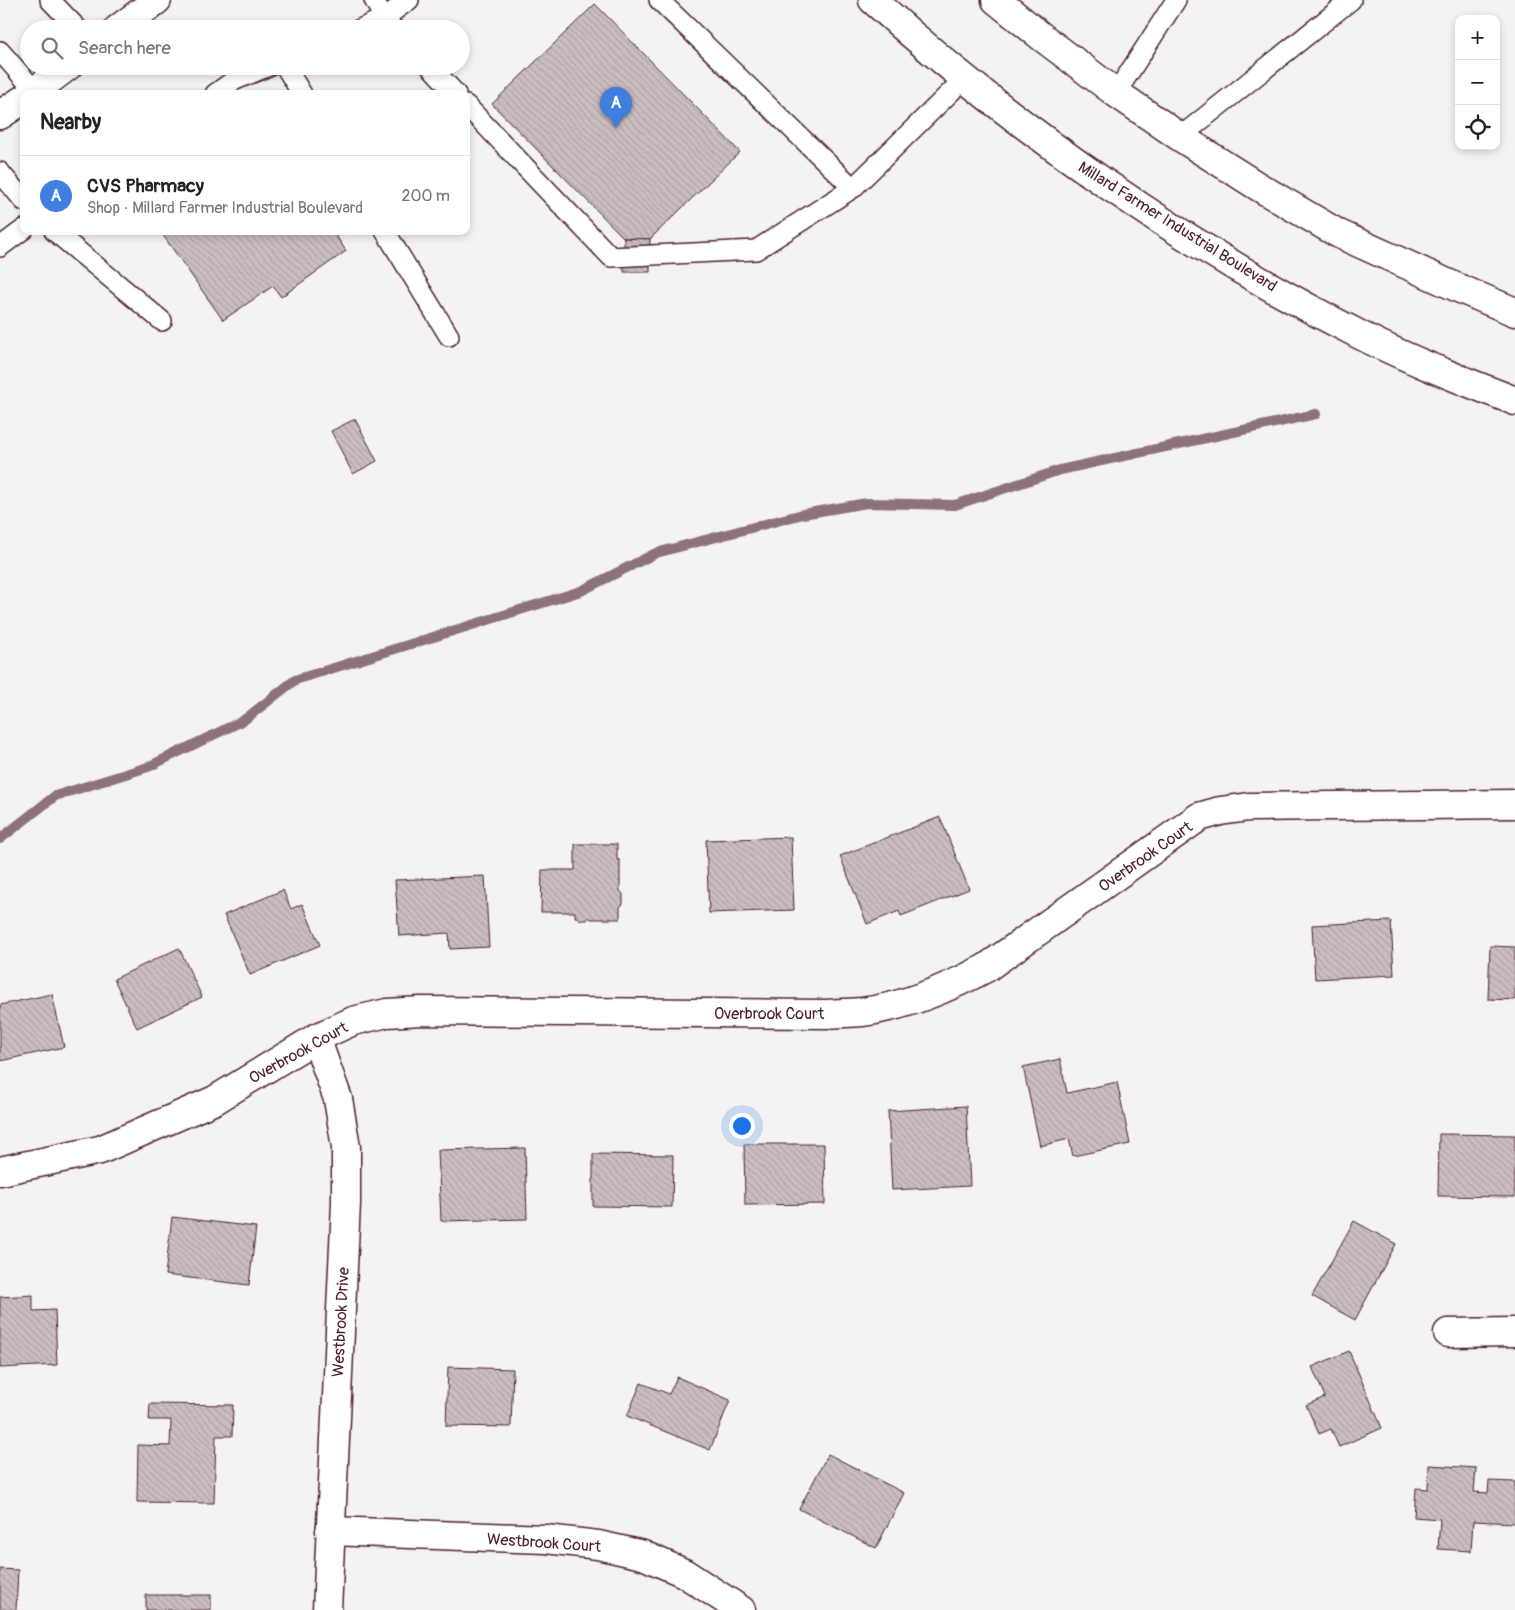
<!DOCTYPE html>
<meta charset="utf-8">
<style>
:root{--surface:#fff;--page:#f2f2f2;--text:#222;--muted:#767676;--line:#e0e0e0;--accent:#ea580c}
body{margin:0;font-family:Pangolin,sans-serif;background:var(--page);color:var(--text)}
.controls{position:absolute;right:15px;top:15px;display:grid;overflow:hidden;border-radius:10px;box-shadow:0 2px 8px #0003}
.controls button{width:45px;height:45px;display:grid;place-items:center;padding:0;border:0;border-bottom:1px solid var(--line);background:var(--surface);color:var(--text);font:25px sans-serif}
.you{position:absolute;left:741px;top:1125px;width:18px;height:18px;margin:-12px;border:4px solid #fff;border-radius:50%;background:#1a73e8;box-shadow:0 0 0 8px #1a73e833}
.badge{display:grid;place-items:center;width:32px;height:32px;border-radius:50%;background:var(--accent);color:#fff;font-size:16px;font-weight:700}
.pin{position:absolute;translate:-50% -41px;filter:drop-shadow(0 1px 2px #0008)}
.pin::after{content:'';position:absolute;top:26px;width:18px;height:15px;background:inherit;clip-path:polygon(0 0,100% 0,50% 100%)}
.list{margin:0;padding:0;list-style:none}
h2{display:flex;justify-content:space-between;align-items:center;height:65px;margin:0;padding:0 20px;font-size:21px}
h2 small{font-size:16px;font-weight:400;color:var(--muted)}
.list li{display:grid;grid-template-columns:32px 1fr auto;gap:15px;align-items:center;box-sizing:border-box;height:80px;padding:0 20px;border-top:1px solid var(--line)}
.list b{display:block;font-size:19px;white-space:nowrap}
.list p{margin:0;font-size:16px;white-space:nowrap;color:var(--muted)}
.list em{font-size:16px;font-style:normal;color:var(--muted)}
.icon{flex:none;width:28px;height:28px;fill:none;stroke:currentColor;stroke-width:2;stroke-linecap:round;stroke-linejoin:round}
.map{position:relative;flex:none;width:1515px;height:1610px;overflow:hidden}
.search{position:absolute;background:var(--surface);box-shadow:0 2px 8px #0003;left:20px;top:20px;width:450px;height:55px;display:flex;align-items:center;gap:12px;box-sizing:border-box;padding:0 18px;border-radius:28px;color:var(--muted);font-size:19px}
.panel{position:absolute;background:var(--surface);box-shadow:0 2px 8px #0003;left:20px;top:90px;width:450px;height:145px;border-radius:10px}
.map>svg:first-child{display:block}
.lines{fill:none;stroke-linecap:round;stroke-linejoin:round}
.stream{stroke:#8d727a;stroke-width:10}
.building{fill:url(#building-back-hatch);stroke:#4a1f2b}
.lane-casing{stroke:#4a1f2b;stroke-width:22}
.street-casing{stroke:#4a1f2b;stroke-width:31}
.primary-casing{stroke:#4a1f2b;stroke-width:31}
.lane{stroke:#fff;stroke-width:19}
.street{stroke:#fff;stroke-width:28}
.primary{stroke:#fff;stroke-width:28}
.labels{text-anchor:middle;stroke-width:5;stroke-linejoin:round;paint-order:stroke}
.street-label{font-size:16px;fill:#4a1f2b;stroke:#fff}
</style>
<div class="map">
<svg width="1515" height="1610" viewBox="0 0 1515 1610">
<defs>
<pattern id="building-back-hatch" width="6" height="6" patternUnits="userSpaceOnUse" patternTransform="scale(1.25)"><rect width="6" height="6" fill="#cabdc1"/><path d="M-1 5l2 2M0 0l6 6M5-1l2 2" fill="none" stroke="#afa2a6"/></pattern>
</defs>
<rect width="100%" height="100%" fill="#f4f2f2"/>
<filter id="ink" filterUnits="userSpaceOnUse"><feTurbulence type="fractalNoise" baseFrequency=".02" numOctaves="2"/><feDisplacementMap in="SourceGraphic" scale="10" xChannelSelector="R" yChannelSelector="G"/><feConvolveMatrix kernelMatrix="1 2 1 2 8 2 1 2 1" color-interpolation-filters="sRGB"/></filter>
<g filter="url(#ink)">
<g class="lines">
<polyline class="stream" points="0,839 55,796 148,767 244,720 295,680 581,591 656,553 803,514 867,503 955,505 1060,470 1316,414"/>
</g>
<g class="building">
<polygon points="595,4 740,152 650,239 624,238 492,104"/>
<polygon points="160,231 333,231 346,251 281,297 273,286 223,320"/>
<polygon points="624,238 650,239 650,272 624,272"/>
<polygon points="355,419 377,461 353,474 331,431"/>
<polygon points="940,817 969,889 901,916 899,911 867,924 840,856"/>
<polygon points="791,837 794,910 709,913 706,840"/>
<polygon points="575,844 617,844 617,860 620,860 620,891 623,894 623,904 620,907 620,919 591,919 589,917 587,920 580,920 577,917 575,917 575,912 541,912 542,870 575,870"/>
<polygon points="485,876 489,947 450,949 449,933 399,936 395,880"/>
<polygon points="283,890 291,909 302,904 320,945 250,975 224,915"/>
<polygon points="1391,921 1394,975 1315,979 1312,925"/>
<polygon points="1490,946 1515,947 1515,1000 1488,999"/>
<polygon points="179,948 202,997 137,1028 114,979"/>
<polygon points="52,994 64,1047 0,1061 0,1005"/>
<polygon points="1060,1059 1067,1093 1117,1082 1130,1144 1073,1156 1069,1139 1040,1146 1023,1067"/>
<polygon points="966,1106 970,1186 892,1190 888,1111"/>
<polygon points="1439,1134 1515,1135 1515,1197 1438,1196"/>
<polygon points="744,1144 824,1144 825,1204 745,1205"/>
<polygon points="525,1148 527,1219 441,1221 438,1150"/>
<polygon points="593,1154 673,1155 672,1207 593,1206"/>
<polygon points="172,1217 256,1227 249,1285 165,1275"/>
<polygon points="1354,1221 1396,1244 1355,1320 1312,1296"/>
<polygon points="33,1295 33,1311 55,1310 57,1365 0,1368 0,1297"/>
<polygon points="1349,1351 1382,1428 1339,1447 1331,1429 1319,1434 1306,1405 1325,1397 1312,1367"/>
<polygon points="448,1367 513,1369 511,1427 446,1426"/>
<polygon points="677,1377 730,1400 710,1450 627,1416 641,1383 669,1394"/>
<polygon points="150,1404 233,1405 232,1436 216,1436 214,1503 137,1502 138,1445 170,1446 171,1420 149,1420"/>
<polygon points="828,1454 904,1493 876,1548 799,1509"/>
<polygon points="1429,1465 1476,1468 1474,1492 1488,1493 1489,1481 1515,1482 1515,1523 1473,1521 1471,1551 1438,1549 1440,1519 1414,1517 1416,1488 1428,1489"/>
<polygon points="0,1569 18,1570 16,1610 0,1610"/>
<rect x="146" y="1595" width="65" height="15"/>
</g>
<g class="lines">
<defs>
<g id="lane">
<polyline points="50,0 78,29"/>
<polyline points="374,0 384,18 394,29"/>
<polyline points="659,0 853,188"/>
<polyline points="360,29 384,18 409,0"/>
<polyline points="0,51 35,91"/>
<polyline points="285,66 302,94"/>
<polyline points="430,66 456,94"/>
<polyline points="1116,93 1176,0"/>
<polyline points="215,94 233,81 269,66"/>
<polyline points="466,105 611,257 756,250 853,188 965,78"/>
<polyline points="1180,137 1351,0"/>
<polyline points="0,172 24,201"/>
<polyline points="54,231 162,321"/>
<polyline points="385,231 449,336"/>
<polyline points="0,247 24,229"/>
</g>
<g id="street">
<polyline points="316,1038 338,1099 346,1147 346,1203 327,1610"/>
<path d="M0,1171L100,1150L215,1100L316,1038L353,1021L387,1013L421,1011L827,1014C838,1013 850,1013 862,1012C905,1007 948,988 986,968L1199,817L1220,811L1249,807L1515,804"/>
<polyline points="1448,1333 1515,1332"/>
<polyline points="330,1531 546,1539 598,1545 643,1555 684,1573 741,1610"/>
</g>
<g id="primary">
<path d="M873,0C1016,130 1191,250 1364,337C1412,361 1464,381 1515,401"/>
<polyline points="996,0 1042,37 1116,93 1180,137 1259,187 1339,234 1456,287 1515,312"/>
<polyline points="118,29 157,0"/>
<polyline points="31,94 68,66"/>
<polyline points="0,115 24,99"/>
</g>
</defs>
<use href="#lane" class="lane-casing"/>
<use href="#street" class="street-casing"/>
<use href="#primary" class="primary-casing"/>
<use href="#lane" class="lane"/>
<use href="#street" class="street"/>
<use href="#primary" class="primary"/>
</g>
</g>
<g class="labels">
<g class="street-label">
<text transform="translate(1178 226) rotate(32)" y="6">Millard Farmer Industrial Boulevard</text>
<text transform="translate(1145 856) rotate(-35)" y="6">Overbrook Court</text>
<text x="769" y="1019">Overbrook Court</text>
<text transform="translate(298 1052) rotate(-29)" y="6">Overbrook Court</text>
<text transform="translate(340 1322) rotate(-87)" y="6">Westbrook Drive</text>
<text transform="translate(544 1542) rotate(4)" y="6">Westbrook Court</text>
</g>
</g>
</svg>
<div class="controls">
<button>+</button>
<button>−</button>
<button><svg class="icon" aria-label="locate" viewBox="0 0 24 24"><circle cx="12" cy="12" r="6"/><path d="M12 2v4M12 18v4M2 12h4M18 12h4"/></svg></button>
</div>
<div class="you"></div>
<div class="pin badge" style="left:616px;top:128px;background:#3f7fe0">A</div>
<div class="search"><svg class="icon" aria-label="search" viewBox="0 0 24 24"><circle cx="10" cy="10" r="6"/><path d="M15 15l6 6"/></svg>Search here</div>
<section class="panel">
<h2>Nearby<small></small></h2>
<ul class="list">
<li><span class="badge" style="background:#3f7fe0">A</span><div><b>CVS Pharmacy</b><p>Shop · Millard Farmer Industrial Boulevard</p></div><em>200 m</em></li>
</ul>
</section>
</div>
